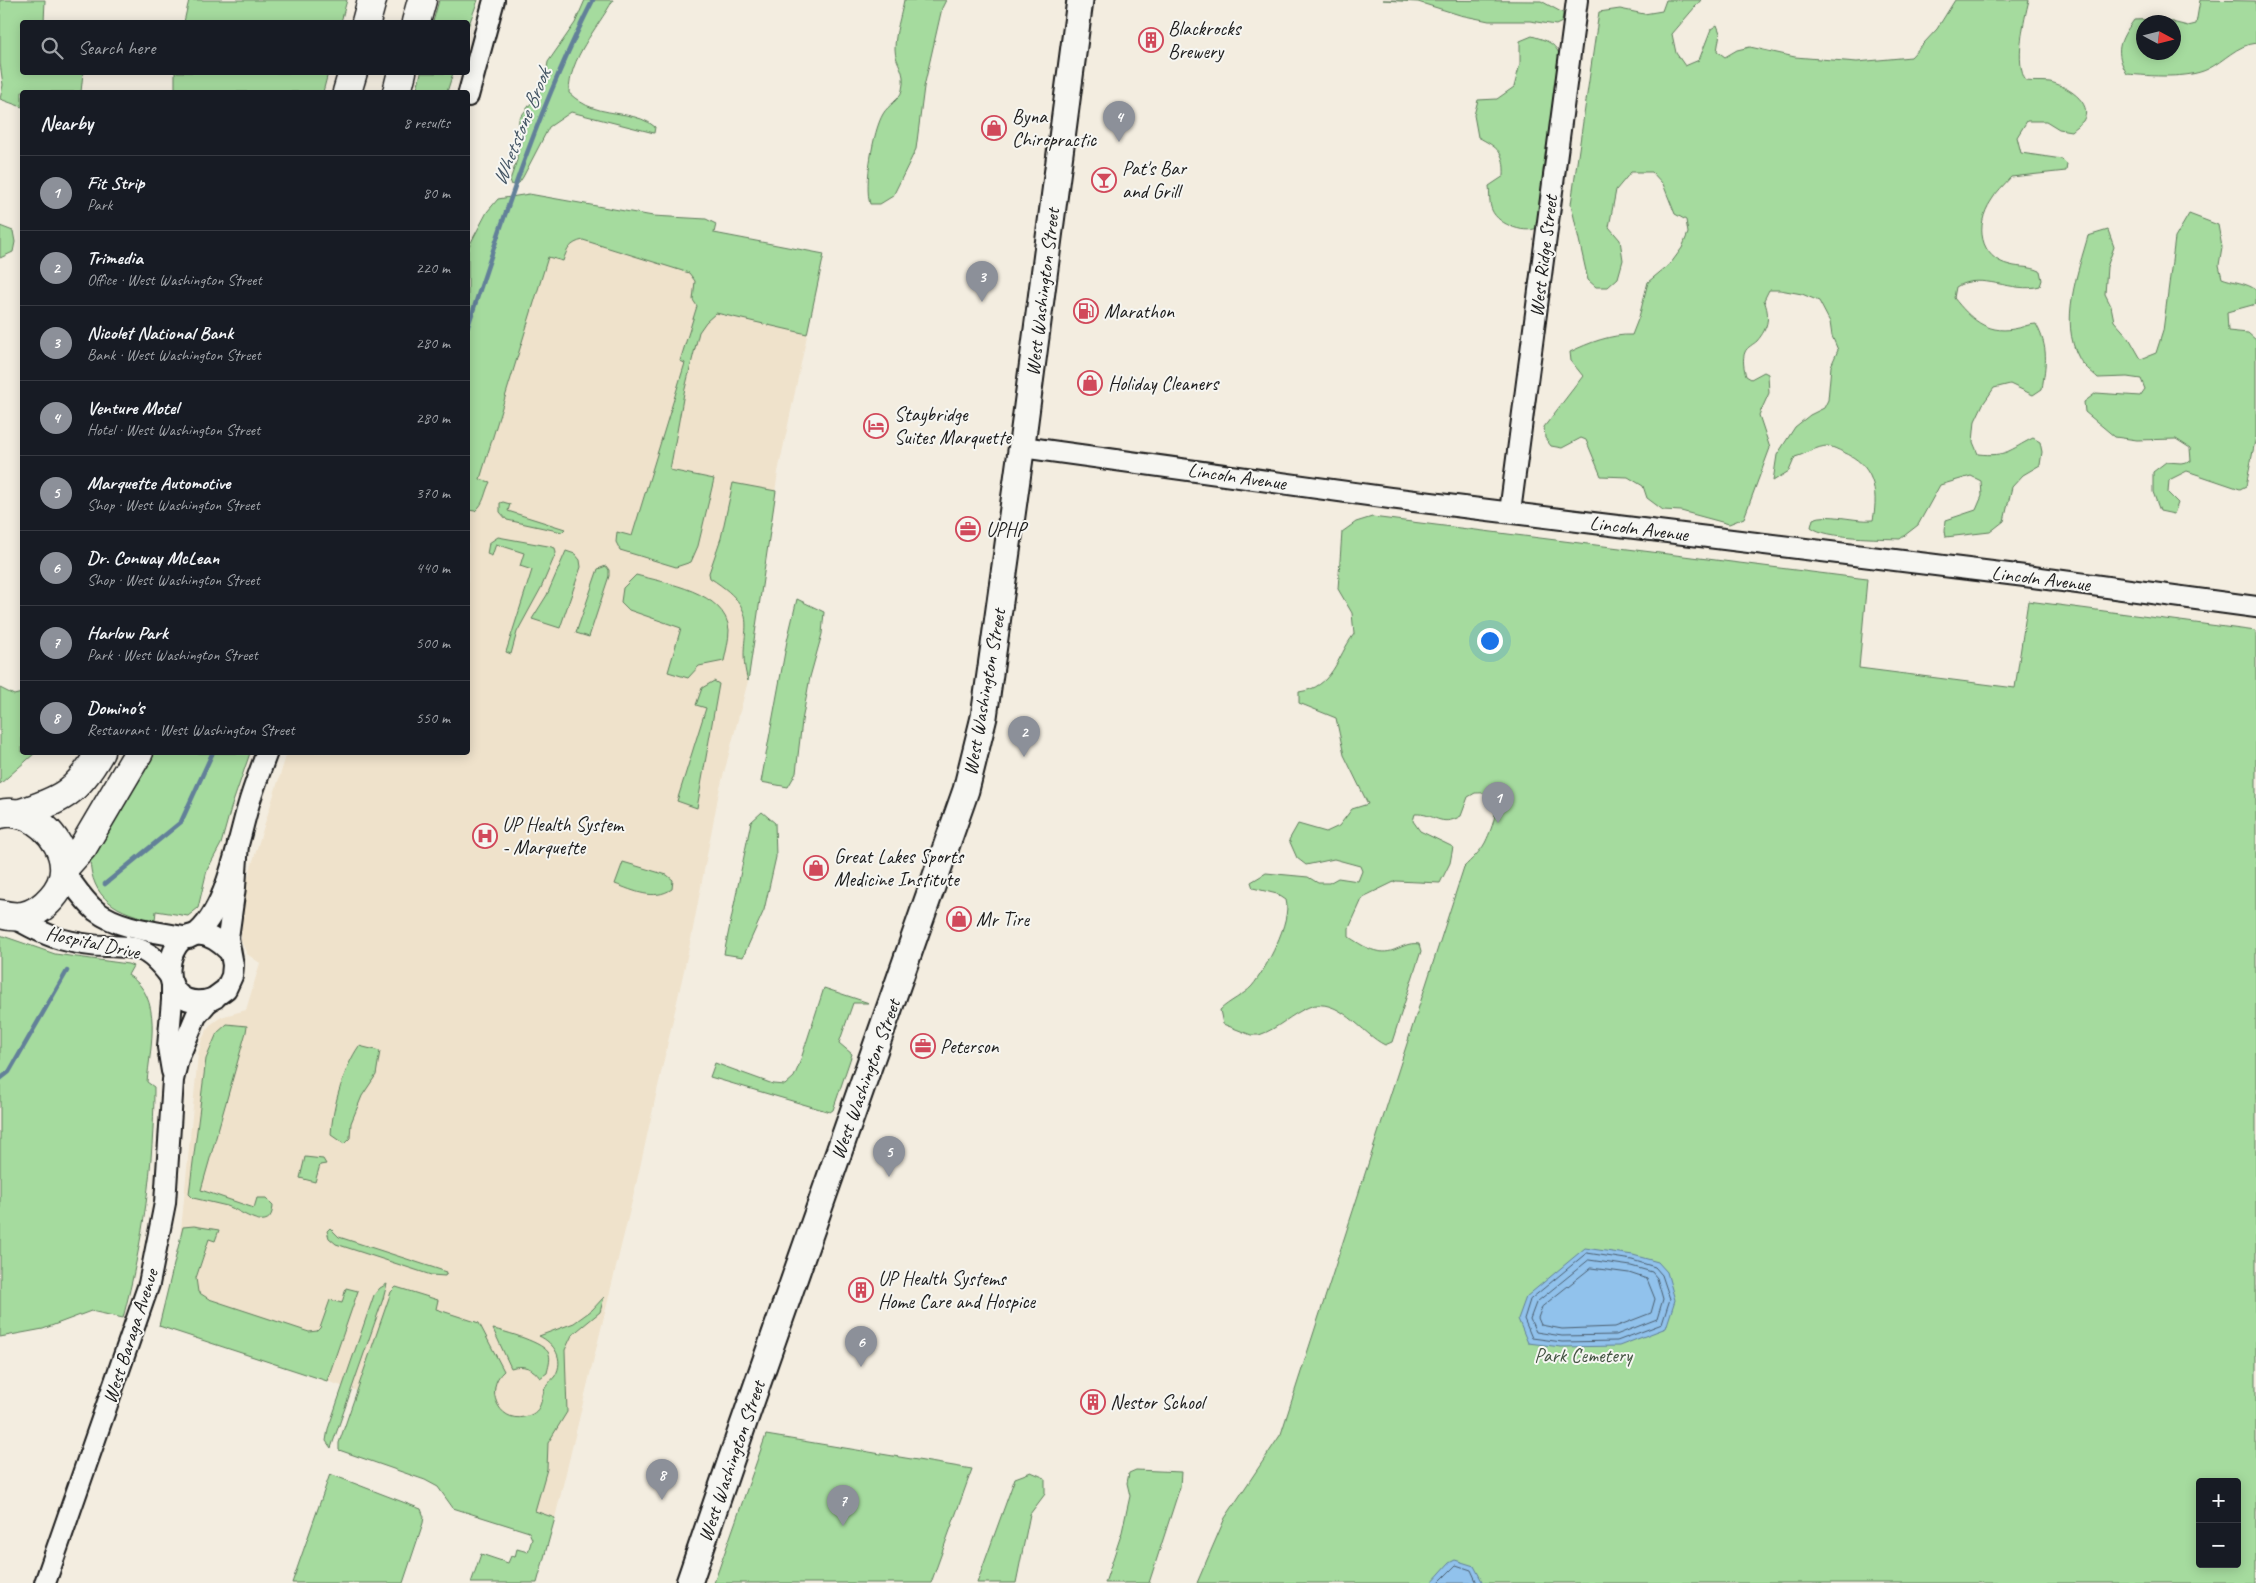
<!DOCTYPE html>
<meta charset="utf-8">
<style>
:root{--surface:#171b24;--page:#242831;--text:#f1f3f6;--muted:#9ea1a6;--line:#363941;--accent:#8c9099}
body{margin:0;font-family:Caveat,sans-serif;background:var(--page);color:var(--text)}
.controls{position:absolute;right:15px;bottom:15px;display:grid;overflow:hidden;border-radius:5px;box-shadow:0 2px 12px #0003}
.controls button{width:45px;height:45px;display:grid;place-items:center;padding:0;border:0;border-bottom:1px solid var(--line);background:var(--surface);color:var(--text);font:25px sans-serif}
.compass{position:absolute;left:2136px;top:15px;width:45px;height:45px;border-radius:50%;background:var(--surface);box-shadow:0 2px 12px #0003;rotate:97deg}
.you{position:absolute;left:1489px;top:640px;width:18px;height:18px;margin:-12px;border:4px solid #fff;border-radius:50%;background:#1a73e8;box-shadow:0 0 0 8px #1a73e833}
.badge{display:grid;place-items:center;width:32px;height:32px;border-radius:50%;background:var(--accent);color:#fff;font-size:16px;font-weight:700}
.pin{position:absolute;translate:-50% -41px;filter:drop-shadow(0 1px 2px #0008)}
.pin::after{content:'';position:absolute;top:26px;width:18px;height:15px;background:inherit;clip-path:polygon(0 0,100% 0,50% 100%)}
.list{margin:0;padding:0;list-style:none}
h2{display:flex;justify-content:space-between;align-items:center;height:65px;margin:0;padding:0 20px;font-size:21px}
h2 small{font-size:16px;font-weight:400;color:var(--muted)}
.list li{display:grid;grid-template-columns:32px 1fr auto;gap:15px;align-items:center;box-sizing:border-box;height:75px;padding:0 20px;border-top:1px solid var(--line)}
.list b{display:block;font-size:19px;white-space:nowrap}
.list p{margin:0;font-size:16px;white-space:nowrap;color:var(--muted)}
.list em{font-size:16px;font-style:normal;color:var(--muted)}
.icon{flex:none;width:28px;height:28px;fill:none;stroke:currentColor;stroke-width:2;stroke-linecap:round;stroke-linejoin:round}
.map{position:relative;flex:none;width:2256px;height:1583px;overflow:hidden}
.search{position:absolute;background:var(--surface);box-shadow:0 2px 12px #0003;left:20px;top:20px;width:450px;height:55px;display:flex;align-items:center;gap:12px;box-sizing:border-box;padding:0 18px;border-radius:5px;color:var(--muted);font-size:19px}
.panel{position:absolute;background:var(--surface);box-shadow:0 2px 12px #0003;left:20px;top:90px;width:450px;height:665px;border-radius:5px}
.map>svg:first-child{display:block}
.built{fill:#efe2cb}
.green{fill:#a5db9e;stroke:#607c5d;fill-rule:evenodd}
.water{fill:#91c2ec;stroke:#628099}
.lines{fill:none;stroke-linecap:round;stroke-linejoin:round}
.shore{stroke:#4b5e6f;stroke-width:1}
.stream{stroke:#628099;stroke-width:4.5}
.minor-casing{stroke:#1c1c1c;stroke-width:24}
.major-casing{stroke:#1c1c1c;stroke-width:29}
.highway-casing{stroke:#1c1c1c;stroke-width:31}
.minor{stroke:#f6f6f2;stroke-width:20}
.major{stroke:#f6f6f2;stroke-width:25}
.highway{stroke:#f6f6f2;stroke-width:28}
.labels{text-anchor:middle;stroke-width:4;stroke-linejoin:round;paint-order:stroke}
.poi-label{font-size:20px;fill:#1c1c1c;stroke:#f6f6f2;text-anchor:start}
.street-label{font-size:20px;fill:#1c1c1c;stroke:#f6f6f2}
.park-label{font-size:20px;fill:#455543;stroke:#f6f6f2}
.water-label{font-size:21px;font-style:italic;fill:#455665;stroke:#f6f6f2}
</style>
<div class="map">
<svg width="2256" height="1583" viewBox="0 0 2256 1583">
<rect width="100%" height="100%" fill="#f3ede0"/>
<filter id="ink" filterUnits="userSpaceOnUse"><feTurbulence type="fractalNoise" baseFrequency=".02" numOctaves="2"/><feDisplacementMap in="SourceGraphic" scale="10" xChannelSelector="R" yChannelSelector="G"/><feConvolveMatrix kernelMatrix="1 2 1 2 8 2 1 2 1" color-interpolation-filters="sRGB"/></filter>
<g filter="url(#ink)">
<polygon class="built" points="585,226 823,260 778,472 748,681 719,792 691,939 636,1185 555,1518 340,1446 357,1391 159,1326 180,1240 198,1055 202,1039 210,1025 221,1017 246,1010 260,963 247,954 241,941 242,915 247,880 287,753 468,752 468,372 511,241"/>
<g class="green">
<polygon points="0,0 45,0 44,22 22,22 22,72 83,73 81,92 22,92 22,107 0,99 3,85 0,63"/>
<polygon points="189,0 347,0 341,22 184,22"/>
<polygon points="439,0 478,0 468,27 468,22 433,22"/>
<path d="M585,0H613C597,29 569,58 569,93C577,100 584,105 593,108C612,115 640,113 655,127L654,133L571,112L549,127L523,177L519,183L512,185L510,180L517,160L519,119L544,86L548,62L575,23Z"/>
<path d="M904,0H946L942,8L924,87L916,149L893,196L880,204H870C864,185 873,131 883,114C888,105 900,100 902,90C907,69 895,65 895,49C895,33 901,16 904,0Z"/>
<polygon points="1383,0 1541,1 1563,13 1562,22 1556,25 1530,21 1489,21 1460,15 1418,2"/>
<path d="M1666,0H1701L1672,34L1676,53L1685,66L1699,60L1711,29L1717,25L1720,33L1717,51L1725,57L1737,50L1750,47L1795,57L1857,62L1911,57L1937,29L1955,0H2029C2024,20 2014,64 2026,81C2034,82 2042,81 2050,82C2064,85 2095,102 2083,121C2080,124 2074,128 2071,131L2059,129L2046,121H2027L2017,137L2021,153L2062,159L2067,164L2066,171L2011,177C2004,185 1996,192 1991,201C1975,225 1979,258 2010,265C2021,268 2029,266 2040,271L2042,280L2040,286C2013,294 1981,271 1956,287L1954,298C1970,318 1986,334 2014,329C2022,328 2027,324 2036,324C2049,348 2046,363 2042,389L2033,395L2010,384L1994,388L1983,404L1975,421L1973,442L1978,454C2007,457 2009,450 2033,438L2040,442L2042,452L2040,465L2023,475L2012,487L2004,521L1990,532L1946,537L1945,531L1946,520L1976,510L1982,496L1981,481L1971,476L1940,485L1918,525L1900,539C1880,538 1826,539 1811,527L1813,519C1828,512 1855,522 1873,520C1879,490 1873,464 1843,452C1839,450 1833,447 1828,446C1817,446 1806,454 1795,457L1789,471L1773,481L1777,455L1795,427L1810,415L1824,408L1828,400L1831,366L1838,350L1832,336L1830,322L1819,301L1802,294L1780,290H1769L1764,300C1770,316 1769,327 1757,341C1754,344 1747,347 1745,352C1742,359 1744,369 1746,376L1751,379L1764,372L1768,374L1769,393L1759,415L1770,448L1744,518L1729,524L1681,511L1663,510L1647,498L1643,486L1628,477L1601,476L1586,440L1581,438L1562,448L1551,446L1545,438L1544,427L1583,376L1571,361L1570,352C1588,343 1612,334 1632,335L1639,317L1648,282L1671,263L1682,248L1688,233L1686,220L1675,214L1663,184L1652,172H1631L1616,190L1609,227L1620,240L1623,260L1618,278L1608,287H1596L1588,280L1571,204L1599,12L1620,9L1644,14L1662,11Z"/>
<path d="M2200,0L2256,1V43C2237,45 2224,61 2208,69C2188,79 2150,76 2127,74C2114,51 2119,41 2134,20L2160,19L2188,26L2196,24ZM2174,22V52H2144V22Z"/>
<path d="M1532,36C1552,42 1557,44 1563,65L1540,226C1528,236 1498,225 1492,210C1489,204 1490,193 1489,186L1504,176C1505,152 1498,148 1478,137L1474,115L1478,100L1497,99L1514,87L1520,64V41Z"/>
<polygon points="175,73 175,72 328,73 323,92 175,92"/>
<polygon points="421,73 453,73 447,92 416,92"/>
<path d="M529,194L653,216L706,219L716,224L714,233L824,254L807,334L716,313L706,322L699,332L684,393L670,470L714,479L698,546L691,562L676,567L620,550L616,542L617,532L632,536L685,363L680,361L697,306L693,300L695,281L689,273L583,240C570,243 567,249 563,261L548,257L480,479L490,482C484,493 485,503 475,511L468,510V248L487,212L498,199Z"/>
<path d="M2189,214L2218,225L2222,247L2219,265L2222,278C2232,282 2248,283 2256,290V304L2227,312L2228,331L2248,333L2256,340V436L2246,486L2240,489L2187,471L2169,480L2168,493L2178,503L2174,514L2160,511L2153,492V472L2166,462L2181,463L2191,461L2190,448L2176,439L2137,440L2115,437L2085,412L2084,402L2096,393L2140,396L2145,389L2141,379L2127,377L2098,378C2092,372 2082,365 2079,358C2059,322 2078,272 2088,236L2108,230L2114,247L2107,267L2105,294L2111,306L2114,321L2129,338L2141,359L2156,353L2163,331L2175,238Z"/>
<polygon points="0,226 13,231 15,242 13,252 0,258"/>
<path d="M733,483L776,491L748,681C733,631 770,616 710,578L709,573L721,538Z"/>
<polygon points="503,502 510,504 508,511 565,529 562,532 507,520 500,512 500,503"/>
<path d="M1372,517L1867,579L1859,668L2015,688L2028,601L2256,631V1583H1197L1225,1518L1281,1434L1464,867C1471,860 1480,852 1485,843C1490,833 1503,803 1490,795C1486,792 1480,793 1475,793L1468,797L1461,816C1440,828 1435,813 1415,814L1413,821L1420,831L1453,847L1450,863L1440,883L1396,881L1363,897L1349,928V937C1361,945 1376,955 1391,951C1401,948 1408,942 1419,944L1421,951L1392,1042L1385,1045C1363,1035 1338,995 1309,1007C1291,1014 1278,1029 1259,1035H1251L1223,1024L1220,1010C1229,1001 1244,995 1252,986C1266,969 1292,921 1286,900L1277,894L1253,888L1251,882L1266,873L1308,877L1318,883H1329L1338,878L1358,881L1362,871L1360,866L1334,859L1306,865L1297,858L1289,840L1298,824L1326,832L1339,826L1352,809L1368,804L1344,755L1336,718L1299,703V692C1334,687 1336,658 1354,634L1352,613L1338,589L1342,532L1356,522ZM2200,1482H2237V1564H2200Z"/>
<polygon points="498,537 548,546 555,548 556,553 541,588 517,632 511,654 506,652 532,570 520,566 524,553 496,544 492,556 487,554 489,543"/>
<polygon points="566,551 575,554 580,560 581,567 560,628 532,619 547,595"/>
<polygon points="606,566 609,570 609,576 589,637 576,633 598,569"/>
<path d="M636,575C666,583 726,592 729,630C729,640 726,651 724,661L699,666L688,678L668,672L681,628L629,610L621,602L623,588Z"/>
<polygon points="797,599 824,612 822,634 810,677 802,721 796,773 788,787 761,782 787,641"/>
<polygon points="714,681 719,684 697,808 677,801 706,708 696,705 702,688"/>
<polygon points="0,688 14,695 22,693 22,752 35,753 0,784"/>
<path d="M152,753H250L231,808L221,844L207,870L198,908L188,916L156,911L155,920C117,913 91,899 90,858Z"/>
<polygon points="762,812 775,823 776,857 764,910 743,957 724,954 751,822"/>
<path d="M623,862L667,875L673,880L672,889C654,901 634,891 615,884Z"/>
<path d="M0,935L55,954L128,964L133,966L128,975C164,997 150,1047 147,1082L154,1087C154,1166 143,1242 123,1318L91,1311L43,1329L0,1337Z"/>
<polygon points="824,988 869,1003 853,1003 839,1043 852,1054 833,1110 830,1112 710,1077 715,1063 773,1084 785,1085 794,1077 799,1065"/>
<path d="M227,1024L247,1026L246,1032L201,1190L254,1208L257,1198H266L273,1205C272,1236 242,1211 227,1206C216,1203 204,1201 193,1198L189,1194L206,1059L217,1033Z"/>
<path d="M359,1046L380,1051L376,1075L362,1096L351,1123L350,1138L344,1144L331,1135C332,1109 344,1067 359,1046Z"/>
<polygon points="305,1157 323,1159 326,1164 320,1165 315,1182 300,1178"/>
<polygon points="194,1226 219,1230 215,1241 209,1239 196,1278 198,1292 209,1299 309,1332 317,1331 320,1328 330,1300 342,1303 346,1288 358,1291 327,1381 159,1326 183,1227"/>
<polygon points="330,1228 339,1237 447,1272 445,1276 431,1275 336,1244 329,1238 327,1231"/>
<polygon points="387,1284 383,1299 331,1448 326,1441 328,1429 374,1295 380,1288"/>
<path d="M396,1287L438,1300L436,1309L479,1323L504,1371C484,1388 498,1423 524,1417C543,1413 540,1401 545,1388C548,1383 552,1380 555,1376C565,1359 554,1343 539,1336L574,1323L592,1310L604,1297L600,1312L572,1335L565,1350L567,1412L548,1443L547,1469L535,1511L555,1518L537,1583H471L481,1554L508,1563L511,1556L515,1557L517,1549L528,1552L532,1539L529,1532L453,1508L438,1487L425,1480L339,1450V1443L391,1292Z"/>
<path d="M493,1329C504,1331 546,1343 549,1354C551,1360 548,1368 547,1373L540,1378C533,1368 523,1364 511,1368Z"/>
<polygon points="766,1435 972,1469 931,1583 714,1583"/>
<polygon points="1136,1470 1181,1472 1180,1487 1149,1583 1105,1583 1122,1532 1130,1496 1127,1483 1129,1473"/>
<polygon points="1031,1472 1045,1478 1045,1494 1030,1514 1016,1583 977,1583 1015,1478"/>
<polygon points="330,1474 421,1509 424,1517 423,1523 403,1583 292,1583"/>
</g>
<g class="water">
<polygon points="1585,1248 1633,1255 1658,1262 1667,1272 1675,1300 1666,1328 1619,1346 1561,1347 1528,1343 1518,1319 1526,1297"/>
<polygon points="1455,1560 1474,1566 1483,1583 1431,1583 1449,1563"/>
</g>
<g class="lines">
<g class="shore">
<polygon points="1587,1253 1632,1260 1655,1267 1662,1275 1670,1299 1662,1324 1617,1341 1562,1342 1532,1338 1524,1319 1530,1300"/>
<polygon points="1589,1260 1631,1266 1652,1272 1657,1278 1663,1299 1657,1319 1616,1335 1562,1336 1536,1332 1530,1319 1536,1303"/>
<polygon points="1591,1268 1629,1273 1647,1279 1655,1299 1651,1313 1615,1327 1562,1329 1541,1325 1538,1318 1542,1307"/>
<polyline points="1438,1583 1456,1565 1471,1570 1477,1583"/>
</g>
<g class="stream">
<path d="M468,326C504,216 540,104 593,0"/>
<polyline points="105,884 181,822 213,752"/>
<polyline points="0,1079 9,1072 67,971"/>
</g>
<defs>
<g id="minor">
<polyline points="468,96 494,0"/>
<polyline points="1022,447 1390,498 2033,577 2256,607"/>
<polyline points="1510,512 1577,0"/>
<path d="M64,872C74,885 83,900 96,911C121,930 160,932 189,938"/>
<path d="M11,916C27,925 43,934 60,939C75,943 91,946 106,946C140,947 147,947 169,975"/>
<path d="M193,936C227,913 238,838 250,800C255,784 261,768 267,752"/>
<polyline points="172,983 172,1000 168,1047 172,1071"/>
<path d="M215,998C141,1023 166,889 229,951"/>
<polyline points="45,1583 149,1284 165,1203 173,1080 178,1059 196,1016 207,1003 226,989 232,976 233,965 228,938 235,887 238,843"/>
</g>
<polyline id="major" points="689,1583 743,1425 966,790 984,717 1024,429 1080,0"/>
<g id="highway">
<polyline points="366,22 372,0"/>
<polyline points="416,22 422,0"/>
<polyline points="347,92 353,72"/>
<polyline points="397,92 402,72"/>
<path d="M0,814C30,806 63,838 64,866C66,888 43,912 23,916C15,917 7,916 0,914"/>
<path d="M18,814C61,800 77,793 100,752"/>
<polyline points="65,867 83,847 139,752"/>
</g>
</defs>
<use href="#minor" class="minor-casing"/>
<use href="#major" class="major-casing"/>
<use href="#highway" class="highway-casing"/>
<use href="#minor" class="minor"/>
<use href="#major" class="major"/>
<use href="#highway" class="highway"/>
</g>
</g>
<defs>
<symbol id="building-ring" viewBox="-11 -11 22 22"><circle r="9.5" fill="#f6f6f2" stroke="#d1495b" stroke-width="1.5"/><path d="M-4-6H4V6H1V3H-1V6H-4ZM-2.5-4.3h1.7v1.8h-1.7ZM.8-4.3h1.7v1.8H.8ZM-2.5-1h1.7V.8h-1.7ZM.8-1h1.7V.8H.8Z" fill="#d1495b"/></symbol>
<symbol id="shop-ring" viewBox="-11 -11 22 22"><circle r="9.5" fill="#f6f6f2" stroke="#d1495b" stroke-width="1.5"/><path d="M-5-2.5h2.3a2.7 3.5 0 0 1 5.4 0H5L5.5 6h-11ZM-1.5-2.5h3a1.5 2.3 0 0 0-3 0Z" fill="#d1495b"/></symbol>
<symbol id="bar-ring" viewBox="-11 -11 22 22"><circle r="9.5" fill="#f6f6f2" stroke="#d1495b" stroke-width="1.5"/><path d="M-6-5H6L.8 .8V4.5H3.5V6h-7V4.5H-.8V.8Z" fill="#d1495b"/></symbol>
<symbol id="fuel-ring" viewBox="-11 -11 22 22"><circle r="9.5" fill="#f6f6f2" stroke="#d1495b" stroke-width="1.5"/><path d="M-5.5-6h7V0h2V4h1.3V-2.5L3-4.5l.8-.8L6-3V5H2.5V1h-1V6h-7ZM-4.2-4.7v3.2H.2V-4.7Z" fill="#d1495b"/></symbol>
<symbol id="hotel-ring" viewBox="-11 -11 22 22"><circle r="9.5" fill="#f6f6f2" stroke="#d1495b" stroke-width="1.5"/><path d="M-6-4.5h1.5V1H6V5H4.5V3h-9V5H-6ZM-4 0a1.8 1.8 0 1 1 3.6 0ZM.5 0V-2.5h3Q6-2.5 6 0Z" fill="#d1495b"/></symbol>
<symbol id="office-ring" viewBox="-11 -11 22 22"><circle r="9.5" fill="#f6f6f2" stroke="#d1495b" stroke-width="1.5"/><path d="M-6-3h4V-5.5h4V-3h4V5H-6ZM-1-4.5V-3h2v-1.5ZM-6 0V1H6V0Z" fill="#d1495b"/></symbol>
<symbol id="hospital-ring" viewBox="-11 -11 22 22"><circle r="9.5" fill="#f6f6f2" stroke="#d1495b" stroke-width="1.5"/><path d="M-5-5h3v3.5h4V-5h3V5h-3V1.5h-4V5h-3Z" fill="#d1495b"/></symbol>
</defs>
<g fill-rule="evenodd">
<use href="#building-ring" x="1137" y="26" width="28" height="28"/>
<use href="#shop-ring" x="980" y="114" width="28" height="28"/>
<use href="#bar-ring" x="1090" y="166" width="28" height="28"/>
<use href="#fuel-ring" x="1072" y="297" width="28" height="28"/>
<use href="#shop-ring" x="1076" y="369" width="28" height="28"/>
<use href="#hotel-ring" x="862" y="412" width="28" height="28"/>
<use href="#office-ring" x="954" y="515" width="28" height="28"/>
<use href="#hospital-ring" x="471" y="822" width="28" height="28"/>
<use href="#shop-ring" x="802" y="854" width="28" height="28"/>
<use href="#shop-ring" x="945" y="905" width="28" height="28"/>
<use href="#office-ring" x="909" y="1032" width="28" height="28"/>
<use href="#building-ring" x="847" y="1276" width="28" height="28"/>
<use href="#building-ring" x="1079" y="1388" width="28" height="28"/>
</g>
<g class="labels">
<g class="poi-label">
<text x="1168" y="35">Blackrocks<tspan x="1168" dy="23">Brewery</tspan></text>
<text x="1012" y="123">Byna<tspan x="1012" dy="23">Chiropractic</tspan></text>
<text x="1122" y="175">Pat's Bar<tspan x="1122" dy="23">and Grill</tspan></text>
<text x="1104" y="318">Marathon</text>
<text x="1108" y="390">Holiday Cleaners</text>
<text x="894" y="421">Staybridge<tspan x="894" dy="23">Suites Marquette</tspan></text>
<text x="986" y="536">UPHP</text>
<text x="502" y="831">UP Health System<tspan x="502" dy="23">- Marquette</tspan></text>
<text x="834" y="863">Great Lakes Sports<tspan x="834" dy="23">Medicine Institute</tspan></text>
<text x="976" y="926">Mr Tire</text>
<text x="940" y="1053">Peterson</text>
<text x="878" y="1285">UP Health Systems<tspan x="878" dy="23">Home Care and Hospice</tspan></text>
<text x="1110" y="1409">Nestor School</text>
</g>
<g class="street-label">
<text transform="translate(1543 256) rotate(-83)" y="7">West Ridge Street</text>
<text transform="translate(1042 292) rotate(-83)" y="7">West Washington Street</text>
<text transform="translate(1237 476) rotate(8)" y="7">Lincoln Avenue</text>
<text transform="translate(1639 528) rotate(7)" y="7">Lincoln Avenue</text>
<text transform="translate(2041 578) rotate(7)" y="7">Lincoln Avenue</text>
<text transform="translate(984 692) rotate(-80)" y="7">West Washington Street</text>
<text transform="translate(93 942) rotate(12)" y="7">Hospital Drive</text>
<text transform="translate(865 1079) rotate(-70)" y="7">West Washington Street</text>
<text transform="translate(130 1336) rotate(-72)" y="7">West Baraga Avenue</text>
<text transform="translate(731 1461) rotate(-71)" y="7">West Washington Street</text>
</g>
<g class="park-label">
<text x="1583" y="1362">Park Cemetery</text>
</g>
<g class="water-label">
<text transform="translate(521 127) rotate(-68)" y="7">Whetstone Brook</text>
</g>
</g>
</svg>
<div class="controls">
<button>+</button>
<button>−</button>
</div>
<svg class="compass" viewBox="-18 -18 36 36"><path d="M0-13l5 13h-10z" fill="#e53935"/><path d="M0 13l5-13h-10z" fill="#9ea1a6"/></svg>
<div class="you"></div>
<div class="pin badge" style="left:1498px;top:823px">1</div>
<div class="pin badge" style="left:1024px;top:757px">2</div>
<div class="pin badge" style="left:982px;top:302px">3</div>
<div class="pin badge" style="left:1119px;top:142px">4</div>
<div class="pin badge" style="left:889px;top:1177px">5</div>
<div class="pin badge" style="left:861px;top:1367px">6</div>
<div class="pin badge" style="left:843px;top:1526px">7</div>
<div class="pin badge" style="left:662px;top:1500px">8</div>
<div class="search"><svg class="icon" aria-label="search" viewBox="0 0 24 24"><circle cx="10" cy="10" r="6"/><path d="M15 15l6 6"/></svg>Search here</div>
<section class="panel">
<h2>Nearby<small>8 results</small></h2>
<ul class="list">
<li><span class="badge">1</span><div><b>Fit Strip</b><p>Park</p></div><em>80 m</em></li>
<li><span class="badge">2</span><div><b>Trimedia</b><p>Office · West Washington Street</p></div><em>220 m</em></li>
<li><span class="badge">3</span><div><b>Nicolet National Bank</b><p>Bank · West Washington Street</p></div><em>280 m</em></li>
<li><span class="badge">4</span><div><b>Venture Motel</b><p>Hotel · West Washington Street</p></div><em>280 m</em></li>
<li><span class="badge">5</span><div><b>Marquette Automotive</b><p>Shop · West Washington Street</p></div><em>370 m</em></li>
<li><span class="badge">6</span><div><b>Dr. Conway McLean</b><p>Shop · West Washington Street</p></div><em>440 m</em></li>
<li><span class="badge">7</span><div><b>Harlow Park</b><p>Park · West Washington Street</p></div><em>500 m</em></li>
<li><span class="badge">8</span><div><b>Domino's</b><p>Restaurant · West Washington Street</p></div><em>550 m</em></li>
</ul>
</section>
</div>
